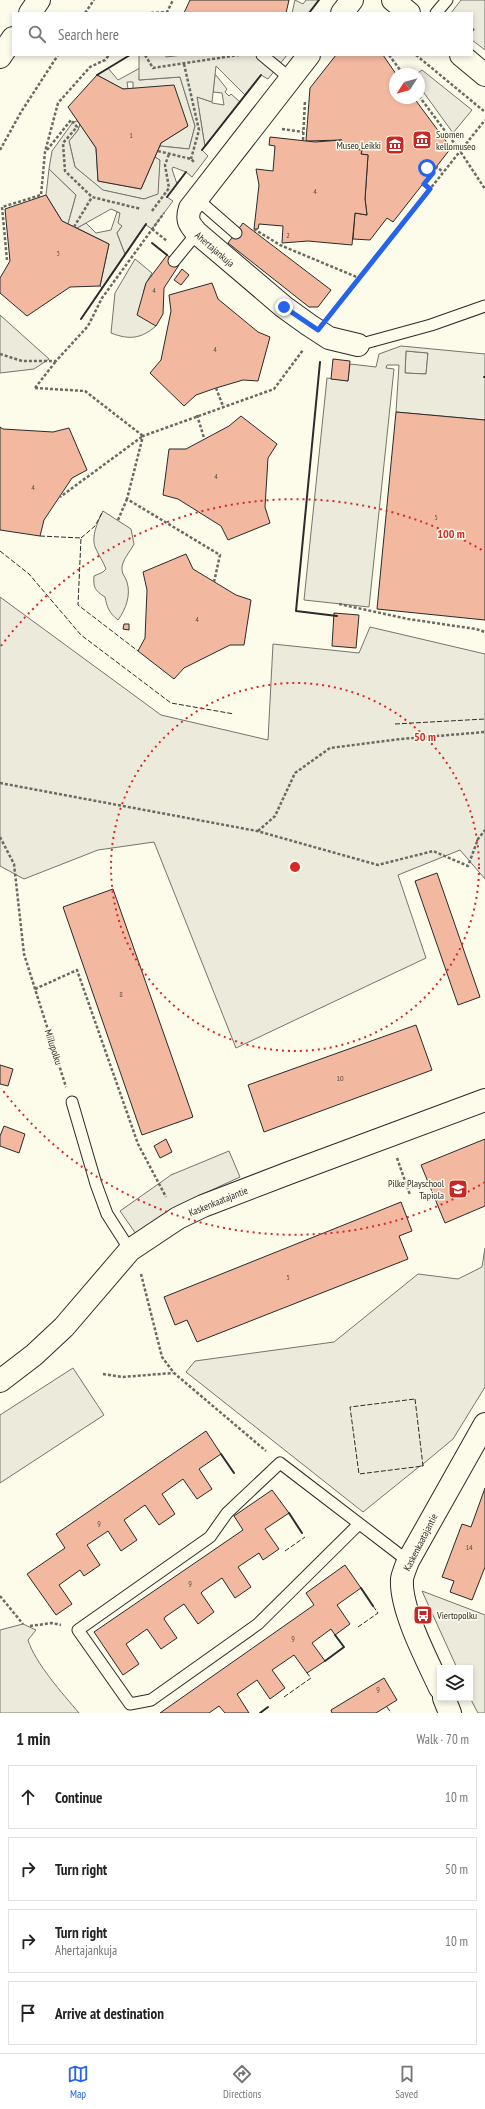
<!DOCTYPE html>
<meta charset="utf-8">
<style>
:root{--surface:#fff;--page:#f6f6f6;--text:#222;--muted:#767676;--line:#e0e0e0;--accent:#2563eb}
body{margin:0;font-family:"PT Sans Narrow",sans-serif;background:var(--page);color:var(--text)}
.controls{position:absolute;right:12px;bottom:12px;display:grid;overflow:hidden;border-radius:0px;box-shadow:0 2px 6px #0003}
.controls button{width:36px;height:36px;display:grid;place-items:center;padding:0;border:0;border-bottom:1px solid var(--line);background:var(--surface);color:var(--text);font:20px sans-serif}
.compass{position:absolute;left:389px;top:68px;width:36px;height:36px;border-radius:50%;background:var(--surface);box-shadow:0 2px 6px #0003;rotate:234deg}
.stop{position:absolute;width:12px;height:12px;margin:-9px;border:3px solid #2563eb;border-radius:50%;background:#fff}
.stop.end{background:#2563eb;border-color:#fff;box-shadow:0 1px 4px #0008}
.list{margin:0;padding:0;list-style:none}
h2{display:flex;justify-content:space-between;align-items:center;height:52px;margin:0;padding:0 16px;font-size:17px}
h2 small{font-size:13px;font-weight:400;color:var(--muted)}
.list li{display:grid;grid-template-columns:26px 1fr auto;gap:12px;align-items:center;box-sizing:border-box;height:64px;margin:0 8px 8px;padding:0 8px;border:1px solid var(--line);border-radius:0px}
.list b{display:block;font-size:15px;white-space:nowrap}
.list p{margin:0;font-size:13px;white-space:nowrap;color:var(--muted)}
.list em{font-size:13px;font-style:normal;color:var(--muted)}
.icon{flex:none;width:22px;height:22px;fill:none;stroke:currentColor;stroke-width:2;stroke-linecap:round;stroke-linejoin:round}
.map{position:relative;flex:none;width:485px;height:1713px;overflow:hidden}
.search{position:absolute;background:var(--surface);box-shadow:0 2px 6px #0003;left:12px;right:12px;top:12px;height:44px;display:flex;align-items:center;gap:10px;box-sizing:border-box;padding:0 14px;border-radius:0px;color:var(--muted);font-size:15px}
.sheet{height:340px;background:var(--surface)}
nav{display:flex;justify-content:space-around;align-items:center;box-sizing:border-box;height:56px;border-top:1px solid var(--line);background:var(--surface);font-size:11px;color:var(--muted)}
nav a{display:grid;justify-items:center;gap:2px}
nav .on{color:var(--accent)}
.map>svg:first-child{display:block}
.green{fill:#ecebdb;stroke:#74746e}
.parking{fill:#eceadb;stroke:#74746e;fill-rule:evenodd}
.building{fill:#f2b8a0;stroke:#2b2b2b}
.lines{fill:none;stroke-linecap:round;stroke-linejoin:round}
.service-casing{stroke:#2b2b2b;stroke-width:13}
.minor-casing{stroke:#2b2b2b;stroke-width:24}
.secondary-casing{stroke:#2b2b2b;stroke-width:24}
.path{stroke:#6a6964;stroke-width:2.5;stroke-dasharray:3 2;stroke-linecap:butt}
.service{stroke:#fdfbea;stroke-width:11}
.minor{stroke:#fdfbea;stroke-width:22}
.secondary{stroke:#fdfbea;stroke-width:22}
.fence{stroke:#2b2b2b;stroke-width:1;stroke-dasharray:5 2;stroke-linecap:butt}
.wall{stroke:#2b2b2b;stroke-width:2}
.route{stroke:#2563eb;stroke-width:5}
.ring{fill:none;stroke:#d62828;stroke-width:2;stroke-dasharray:2 4}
.labels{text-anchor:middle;stroke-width:3;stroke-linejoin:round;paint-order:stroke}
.number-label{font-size:8px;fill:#5d4e48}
.poi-label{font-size:10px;fill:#2b2b2b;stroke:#fdfbea;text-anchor:start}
.street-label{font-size:10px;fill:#2b2b2b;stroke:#fdfbea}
.centre{fill:#d62828;stroke:#fdfbea;stroke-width:2}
.ring-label{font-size:12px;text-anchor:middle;font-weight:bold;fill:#d62828;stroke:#fdfbea;stroke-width:3;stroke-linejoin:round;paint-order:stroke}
</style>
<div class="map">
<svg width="485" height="1713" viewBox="0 0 485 1713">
<rect width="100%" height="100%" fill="#fdfbea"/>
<g class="green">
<polygon points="295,0 303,4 306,0 319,0 309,13 292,13"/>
<polygon points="108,68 118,80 140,68 139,80 180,77 195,126 189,149 160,146 161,143 188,126 133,88 133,82 127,82 128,89 123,89 97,75"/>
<polygon points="422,70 472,110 453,133 419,86 419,83 423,80 418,73"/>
<polygon points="215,74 227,89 225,92 229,96 231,94 240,102 205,147 197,97 212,102 212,103 224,105 222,93 213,92"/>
<polygon points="80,124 96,148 98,181 141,189 155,157 160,160 159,194 144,199 102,190 75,167 69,141 78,130"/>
<polygon points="49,169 76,195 68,224 62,221 46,195"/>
<polygon points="117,212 120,213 122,226 117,233 125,254 102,288 100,286 109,244 77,228 86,223 96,233 111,230"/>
<path d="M135,259L152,273C137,296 144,303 156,326C141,339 129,340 111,333L115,293Z"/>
<polygon points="0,315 49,359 34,369 0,373"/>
<polygon points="406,351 428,353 426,374 405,373"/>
<path d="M103,511L131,529L134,544C130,552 121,561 122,570C122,574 126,578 127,582C131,595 126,609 118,620C109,613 107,607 105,597C95,591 93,587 94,576L103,572L106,569C103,561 99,556 96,549C90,538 98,521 103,511Z"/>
<polygon points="0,597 161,715 268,740 273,644 359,653 370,627 485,654 485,879 460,850 398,875 426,958 236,1048 154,842 98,850 24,879 0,866"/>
<polygon points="485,1248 485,1387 453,1439 423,1464 423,1466 420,1466 363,1512 186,1372 195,1361 334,1342 418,1274 458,1279 482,1267"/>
<polygon points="422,1591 485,1615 485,1713 478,1713 470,1698 470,1668 457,1668"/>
<path d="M23,1624L36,1630L28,1640C35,1663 63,1694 79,1713H0V1630Z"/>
</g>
<g class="parking">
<polygon points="461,0 485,0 485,50 472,40 472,13 451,13"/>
<polygon points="139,55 165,55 166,57 182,55 287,55 268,79 261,75 245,95 216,66 212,102 197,97 205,147 202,150 208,156 192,177 186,172 173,167 172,169 177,184 167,197 173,201 152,229 146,225 125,254 117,233 122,226 118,223 120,213 111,209 77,228 68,224 76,195 49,169 52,151 73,122 77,121 80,124 78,130 69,141 75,167 103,190 144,199 158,194 160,160 155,157 160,146 189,149 195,126 180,77 139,80"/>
<path d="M401,346L485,354V420L396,412L399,365H387L386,368L394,369L369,607L304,600L327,378L348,381L350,364L376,367L379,354ZM406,351L428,353L426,374L405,373Z"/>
<polygon points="229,1151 240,1177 179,1205 136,1234 120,1211 171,1175"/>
<polygon points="73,1368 104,1415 0,1483 0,1415"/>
</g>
<g class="building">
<polygon points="190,0 289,0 286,13 184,13"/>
<polygon points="336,55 383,55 396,74 395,74 395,98 414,98 451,148 393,222 387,218 370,240 353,239 355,213 367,215 365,199 368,155 361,154 362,150 341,148 342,140 306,141 310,88"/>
<polygon points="97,75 123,89 174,85 188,126 161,143 141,189 98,181 96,148 68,107"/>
<polygon points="270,137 315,142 342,140 341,148 362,150 361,154 368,155 365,199 367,215 355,213 352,245 308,241 282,243 283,226 259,224 258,229 254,229 259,185 256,169 273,171 275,146 269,145"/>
<polygon points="46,195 62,221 109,244 100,286 70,287 27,316 0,293 0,278 10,261 5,209"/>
<polygon points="243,223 331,290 318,307 309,307 228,243"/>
<polygon points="167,255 179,265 164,288 163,314 156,326 137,315 146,283"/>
<polygon points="182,269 189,275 181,285 174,280"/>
<polygon points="212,283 218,299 258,332 270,337 258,381 243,380 216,388 196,395 184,406 150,373 161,360 171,311 169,295"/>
<polygon points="333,359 350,361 348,381 331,379"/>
<polygon points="396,412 485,420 485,620 377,609"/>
<polygon points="241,416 277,444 268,458 265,507 270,523 228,540 221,526 178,499 163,495 169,449 186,449 229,426"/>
<polygon points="0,427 3,429 53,432 69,428 87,470 72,478 44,520 40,536 0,530"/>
<polygon points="186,554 193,569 236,595 251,600 244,645 230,645 184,668 174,679 138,651 145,638 147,590 143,572"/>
<polygon points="334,613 359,615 356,648 332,646"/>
<polygon points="124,624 129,624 129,630 123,629"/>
<polygon points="437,873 480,997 458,1005 415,881"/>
<polygon points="113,889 193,1117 142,1135 63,907"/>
<polygon points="416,1025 432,1070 264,1132 248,1085"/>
<polygon points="0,1065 13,1069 8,1086 0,1084"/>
<polygon points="4,1126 25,1134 19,1153 0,1146 0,1136"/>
<polygon points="166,1139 172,1152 160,1158 154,1146"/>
<polygon points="485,1139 485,1206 445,1223 421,1165"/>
<polygon points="401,1202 412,1231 399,1236 408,1259 197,1342 187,1320 175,1325 164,1297"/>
<polygon points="206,1431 221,1454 199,1469 212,1489 197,1499 183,1479 162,1494 175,1514 159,1525 145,1505 124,1520 137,1540 121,1551 108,1531 87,1545 100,1565 84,1576 80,1570 59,1585 72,1604 56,1615 27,1574 65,1548 56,1534"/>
<polygon points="485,1488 485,1567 472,1600 450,1592 454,1581 442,1577 462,1524 471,1527"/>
<polygon points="272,1490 289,1513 265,1529 279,1549 263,1560 259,1553 238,1567 251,1587 235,1598 222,1578 203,1591 201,1593 214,1612 198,1624 184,1604 165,1617 164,1619 177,1638 161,1649 147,1629 126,1644 139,1664 123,1675 94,1632 243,1530 234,1516"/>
<polygon points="345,1565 361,1588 337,1605 350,1624 335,1635 331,1629 312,1643 325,1661 307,1673 294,1655 275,1668 272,1670 285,1688 270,1699 257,1680 237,1694 249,1713 225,1713 219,1706 209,1713 160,1713 314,1605 306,1593"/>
<polygon points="384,1678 397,1700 376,1713 332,1713 331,1710"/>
</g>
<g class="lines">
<defs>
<g id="service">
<polyline points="436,13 447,0"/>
<polyline points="262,55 291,79"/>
<polyline points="197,199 236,233"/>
<polyline points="174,261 197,233"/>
<polyline points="358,345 431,325 485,306"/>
<polyline points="72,1102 96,1184 107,1214 130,1250"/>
<polyline points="359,1524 258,1624 151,1700 130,1704 78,1630 210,1537 227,1513 280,1463 408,1561"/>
</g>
<g id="minor">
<polyline points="393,0 409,13"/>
<polyline points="342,13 352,0"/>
<path d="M309,55L190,208C186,220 189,224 197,233L284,307L309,325L329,338L358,345"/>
<polyline points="461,55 485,75"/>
<polyline points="0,1381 34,1355 64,1327 130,1250 178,1218 203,1206 289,1173 485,1100"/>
<path d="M440,1688C427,1660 400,1609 402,1579C403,1573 406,1567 408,1561L485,1424"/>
<polyline points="444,1698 450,1713"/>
</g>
<g id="secondary">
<polyline points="30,13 39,0"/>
<polyline points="0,57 13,38"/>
</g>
</defs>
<use href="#service" class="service-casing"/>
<use href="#minor" class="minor-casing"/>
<use href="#secondary" class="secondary-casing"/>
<g class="path">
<polyline points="85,13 94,0"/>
<polyline points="151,13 167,12 173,0"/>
<polyline points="472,31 475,27"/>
<polyline points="145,55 153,68 239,55"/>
<polyline points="389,55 403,74"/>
<polyline points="416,55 485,112"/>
<polyline points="184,64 199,130 191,159"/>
<polyline points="419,96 460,151 485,189"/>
<polyline points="282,129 303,132"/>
<polyline points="303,140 305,100"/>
<polyline points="0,150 21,112 58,55"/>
<polyline points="47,150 71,120 77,127 63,143 65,171 92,197 141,209"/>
<polyline points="158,151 191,159 195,163"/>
<polyline points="427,168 433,173 424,184 430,189"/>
<polyline points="433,173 437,167 443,172"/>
<polyline points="152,211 169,188 165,165 169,154"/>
<polyline points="74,227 92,197"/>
<polyline points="152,229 167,241"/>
<polyline points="254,229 280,245 359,278"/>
<polyline points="7,260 2,207 41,195 45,152 58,103 90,67 105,60 109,55"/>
<polyline points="332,312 485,120"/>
<polyline points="0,354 22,361 56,361 88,326 102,298 164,213"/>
<polyline points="35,388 85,391 143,436 60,497"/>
<polyline points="35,388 56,361"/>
<polyline points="216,388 223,406"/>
<polyline points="197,415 204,438"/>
<polyline points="118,520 127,499"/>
<polyline points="214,582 220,555 127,499 143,436 274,389 303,350"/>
<polyline points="339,604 408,619 476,629 485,632"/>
<polyline points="0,783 257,831 378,865 433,851 468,866 478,839 485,830"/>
<polyline points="258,831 275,816 295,773 330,748 401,739 485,732"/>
<polyline points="0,837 14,864 24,954 66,1087"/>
<polyline points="35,989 77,970 138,1144 166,1197"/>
<polyline points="397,1158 410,1195"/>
<polyline points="141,1274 162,1357 174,1373 266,1451"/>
<polyline points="103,1374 122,1377 173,1373"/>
<polyline points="0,1596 23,1624"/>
<polyline points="30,1626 52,1623 61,1625"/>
</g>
<use href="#service" class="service"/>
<use href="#minor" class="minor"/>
<use href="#secondary" class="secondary"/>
<g class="fence">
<polyline points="40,536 81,538 78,605 138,651"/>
<polyline points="81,538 95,526 103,511"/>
<polyline points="0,551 29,574 81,635 171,703 234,714"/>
<polyline points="395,724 485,719"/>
<polygon points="415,1399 423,1466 359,1474 350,1407"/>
<polyline points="285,1551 305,1537"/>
<polyline points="358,1627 378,1613 373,1606"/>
<polyline points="284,1697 311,1678 307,1673"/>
<polyline points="387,1707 391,1713"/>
</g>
<g class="wall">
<polyline points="309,13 319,0"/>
<polyline points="97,75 130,55"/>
<polyline points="202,150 261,75"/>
<polyline points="167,197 186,172"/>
<polyline points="152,243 167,255"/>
<polyline points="81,319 146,224"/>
<polyline points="320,362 296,611 337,616"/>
<polyline points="484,377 485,377"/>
<polyline points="221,1454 234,1473"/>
<polyline points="289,1513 302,1533"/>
<polyline points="361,1588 373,1606"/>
<polyline points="325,1661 344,1647 335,1635"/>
<polyline points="260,1713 268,1707"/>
</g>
</g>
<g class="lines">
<polyline class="route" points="284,307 318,330 430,189 424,184 433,173 427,168"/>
</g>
<g class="ring">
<circle cx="295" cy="867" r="184"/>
<path d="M485 1182A368 368 0 0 1 1 1088M1 646A368 368 0 0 1 485 552"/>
</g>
<defs>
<symbol id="museum-square" viewBox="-11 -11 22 22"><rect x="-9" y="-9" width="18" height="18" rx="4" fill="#c62828" stroke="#fdfbea"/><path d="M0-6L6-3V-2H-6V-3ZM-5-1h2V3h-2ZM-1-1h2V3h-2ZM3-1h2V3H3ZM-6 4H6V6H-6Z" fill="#fff"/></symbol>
<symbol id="school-square" viewBox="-11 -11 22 22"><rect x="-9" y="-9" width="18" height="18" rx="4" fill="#c62828" stroke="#fdfbea"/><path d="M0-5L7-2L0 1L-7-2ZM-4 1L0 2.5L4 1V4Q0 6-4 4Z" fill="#fff"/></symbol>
<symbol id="bus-square" viewBox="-11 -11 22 22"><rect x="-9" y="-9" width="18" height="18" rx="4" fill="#c62828" stroke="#fdfbea"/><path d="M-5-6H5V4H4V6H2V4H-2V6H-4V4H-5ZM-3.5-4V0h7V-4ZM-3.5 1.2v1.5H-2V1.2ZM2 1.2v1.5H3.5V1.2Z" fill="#fff"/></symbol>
</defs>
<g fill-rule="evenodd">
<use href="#museum-square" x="411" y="129" width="22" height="22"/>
<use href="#museum-square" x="384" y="134" width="22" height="22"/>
<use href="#school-square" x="447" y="1178" width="22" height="22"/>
<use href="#bus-square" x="412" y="1604" width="22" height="22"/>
</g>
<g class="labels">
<g class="number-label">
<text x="131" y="138">1</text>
<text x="315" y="194">4</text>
<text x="288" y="238">2</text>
<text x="58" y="256">3</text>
<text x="154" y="293">4</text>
<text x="215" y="352">4</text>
<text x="216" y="479">4</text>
<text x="33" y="490">4</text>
<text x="436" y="520">5</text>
<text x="197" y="622">4</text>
<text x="121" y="997">8</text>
<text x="340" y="1081">10</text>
<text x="288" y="1280">5</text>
<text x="99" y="1526">9</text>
<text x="469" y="1550">14</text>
<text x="190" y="1586">9</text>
<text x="293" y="1641">9</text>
<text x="378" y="1692">9</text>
</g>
<g class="poi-label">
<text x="436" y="138">Suomen<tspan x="436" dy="12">kellomuseo</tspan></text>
<text x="381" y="149" text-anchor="end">Museo Leikki</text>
<text x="444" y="1187" text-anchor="end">Pilke Playschool<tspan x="444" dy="12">Tapiola</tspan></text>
<text x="437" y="1619">Viertopolku</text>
</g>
<g class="street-label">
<text transform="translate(215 249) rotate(41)" y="4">Ahertajankuja</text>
<text transform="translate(54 1047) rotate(72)" y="4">Miilupolku</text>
<text transform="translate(218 1201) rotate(-22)" y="4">Kaskenkaatajantie</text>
<text transform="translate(420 1542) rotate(-63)" y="4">Kaskenkaatajantie</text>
</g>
</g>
<circle cx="295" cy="867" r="6" class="centre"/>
<g class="ring-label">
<text x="451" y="538">100 m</text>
<text x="425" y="741">50 m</text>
</g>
</svg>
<div class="controls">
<button><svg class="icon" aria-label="layers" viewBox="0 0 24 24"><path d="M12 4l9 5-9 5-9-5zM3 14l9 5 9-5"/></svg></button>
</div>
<svg class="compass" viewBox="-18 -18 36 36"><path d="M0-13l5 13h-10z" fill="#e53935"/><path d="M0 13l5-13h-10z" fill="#767676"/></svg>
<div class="stop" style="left:427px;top:168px"></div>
<div class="stop end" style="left:284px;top:307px"></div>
<div class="search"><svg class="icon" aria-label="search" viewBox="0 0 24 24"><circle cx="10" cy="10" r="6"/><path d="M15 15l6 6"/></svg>Search here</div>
</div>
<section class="sheet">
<h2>1 min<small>Walk · 70 m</small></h2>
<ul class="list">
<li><svg class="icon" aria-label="ahead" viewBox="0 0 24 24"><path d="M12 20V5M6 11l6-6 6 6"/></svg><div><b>Continue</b></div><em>10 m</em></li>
<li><svg class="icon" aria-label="right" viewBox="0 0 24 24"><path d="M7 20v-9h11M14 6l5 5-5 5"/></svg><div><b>Turn right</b></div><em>50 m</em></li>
<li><svg class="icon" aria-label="right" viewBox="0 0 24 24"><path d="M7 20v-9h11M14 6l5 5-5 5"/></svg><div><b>Turn right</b><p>Ahertajankuja</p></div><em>10 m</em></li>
<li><svg class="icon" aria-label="arrive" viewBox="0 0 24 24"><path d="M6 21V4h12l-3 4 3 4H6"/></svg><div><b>Arrive at destination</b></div></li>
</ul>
</section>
<nav>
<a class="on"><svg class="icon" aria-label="map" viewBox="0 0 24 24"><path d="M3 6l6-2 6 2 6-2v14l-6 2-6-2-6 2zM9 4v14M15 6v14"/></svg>Map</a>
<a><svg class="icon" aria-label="directions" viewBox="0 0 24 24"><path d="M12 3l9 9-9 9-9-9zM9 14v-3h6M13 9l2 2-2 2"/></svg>Directions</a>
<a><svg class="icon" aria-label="saved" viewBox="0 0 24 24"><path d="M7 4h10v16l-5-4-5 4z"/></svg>Saved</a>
</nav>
